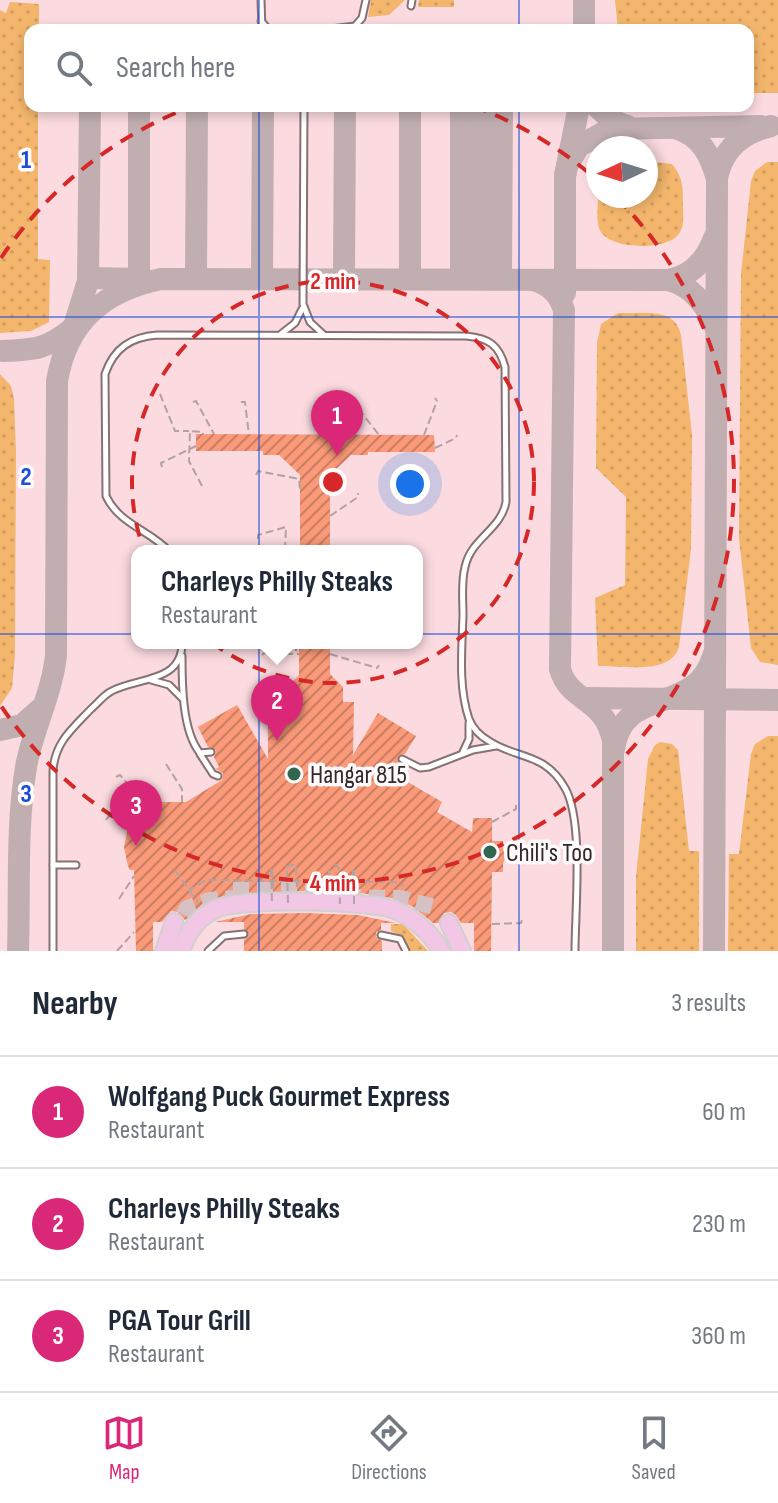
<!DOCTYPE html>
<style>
:root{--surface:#fff;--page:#f2f2f3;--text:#1f2937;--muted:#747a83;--line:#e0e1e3;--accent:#db2777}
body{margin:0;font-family:"Sofia Sans Condensed",sans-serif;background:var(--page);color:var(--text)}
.compass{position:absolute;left:586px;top:136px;width:72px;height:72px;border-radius:50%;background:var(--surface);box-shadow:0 4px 12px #0003;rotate:266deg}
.you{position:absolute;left:410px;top:484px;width:28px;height:28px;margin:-20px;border:6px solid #fff;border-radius:50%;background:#1a73e8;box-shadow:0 0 0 12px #1a73e833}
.badge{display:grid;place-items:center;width:52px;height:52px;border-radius:50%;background:var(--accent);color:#fff;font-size:26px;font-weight:700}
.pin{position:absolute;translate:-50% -66px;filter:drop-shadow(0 2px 4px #0008)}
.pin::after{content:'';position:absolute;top:42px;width:28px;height:24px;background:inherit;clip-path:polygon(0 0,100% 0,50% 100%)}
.popup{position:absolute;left:131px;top:545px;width:292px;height:104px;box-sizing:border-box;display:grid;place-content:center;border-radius:16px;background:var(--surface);filter:drop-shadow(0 2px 6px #0005);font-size:26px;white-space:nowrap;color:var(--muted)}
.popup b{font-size:30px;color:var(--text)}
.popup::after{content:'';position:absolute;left:50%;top:100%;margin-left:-16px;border:16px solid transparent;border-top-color:var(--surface)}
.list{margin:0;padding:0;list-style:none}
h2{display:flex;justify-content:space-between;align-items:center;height:104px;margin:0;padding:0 32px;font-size:34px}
h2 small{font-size:26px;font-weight:400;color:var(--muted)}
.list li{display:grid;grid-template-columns:52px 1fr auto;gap:24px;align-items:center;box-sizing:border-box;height:112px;padding:0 32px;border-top:2px solid var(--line)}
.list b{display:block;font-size:30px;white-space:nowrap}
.list p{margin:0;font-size:26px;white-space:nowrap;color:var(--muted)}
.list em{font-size:26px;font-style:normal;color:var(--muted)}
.icon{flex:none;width:44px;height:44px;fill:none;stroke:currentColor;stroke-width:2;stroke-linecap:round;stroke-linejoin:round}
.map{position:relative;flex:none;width:778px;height:951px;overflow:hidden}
.search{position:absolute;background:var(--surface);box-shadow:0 4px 12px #0003;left:24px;right:24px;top:24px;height:88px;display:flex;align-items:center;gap:20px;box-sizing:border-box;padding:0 28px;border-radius:16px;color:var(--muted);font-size:30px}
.sheet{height:440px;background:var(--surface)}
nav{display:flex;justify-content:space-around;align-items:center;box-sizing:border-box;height:112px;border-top:2px solid var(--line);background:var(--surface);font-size:22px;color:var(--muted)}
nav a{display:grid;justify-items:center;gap:4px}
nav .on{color:var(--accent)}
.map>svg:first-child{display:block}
.built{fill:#fbdbdf;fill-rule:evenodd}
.grass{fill:url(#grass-dots)}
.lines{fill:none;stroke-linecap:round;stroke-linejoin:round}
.taxiway{stroke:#c0aeb0;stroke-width:22}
.building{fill:url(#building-hatch)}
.primary-tunnel{stroke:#d6c2c4;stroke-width:16;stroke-dasharray:16 8;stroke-linecap:butt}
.service-casing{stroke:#867274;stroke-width:9}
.primary-casing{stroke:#d2d0d0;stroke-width:20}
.path{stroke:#b3a1a3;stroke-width:2;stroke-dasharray:8 4;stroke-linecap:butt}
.service{stroke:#fff;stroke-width:5}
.primary{stroke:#f2c7e5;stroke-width:16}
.path-bridge{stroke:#b3a1a3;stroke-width:2;stroke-dasharray:8 4;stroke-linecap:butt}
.grid{fill:none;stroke:#1d4ed8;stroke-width:2;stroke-opacity:0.55}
.ring{fill:none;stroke:#d62828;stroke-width:4;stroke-dasharray:14 10}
.poi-dot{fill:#31674e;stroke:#fffafb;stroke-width:3}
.labels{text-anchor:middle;stroke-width:7;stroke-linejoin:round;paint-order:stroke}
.poi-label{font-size:26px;fill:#31292a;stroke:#fffafb;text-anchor:start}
.grid-label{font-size:26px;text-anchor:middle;font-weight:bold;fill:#1d4ed8;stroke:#fffafb;stroke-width:7;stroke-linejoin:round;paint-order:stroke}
.centre{fill:#d62828;stroke:#fffafb;stroke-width:4}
.ring-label{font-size:24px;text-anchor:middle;font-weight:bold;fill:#d62828;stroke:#fffafb;stroke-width:7;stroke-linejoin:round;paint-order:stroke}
</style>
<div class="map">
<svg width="778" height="951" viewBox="0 0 778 951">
<defs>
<pattern id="grass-dots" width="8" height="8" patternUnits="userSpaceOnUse" patternTransform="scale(2)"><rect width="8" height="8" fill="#f3b66c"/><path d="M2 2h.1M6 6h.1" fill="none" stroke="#d19c5e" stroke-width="1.8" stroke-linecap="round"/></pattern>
<pattern id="building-hatch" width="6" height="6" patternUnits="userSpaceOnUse" patternTransform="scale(2)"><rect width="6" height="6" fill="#fa9a78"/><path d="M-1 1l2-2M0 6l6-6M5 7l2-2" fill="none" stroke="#cb7e63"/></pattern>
</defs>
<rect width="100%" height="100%" fill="#ffe8ea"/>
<path class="built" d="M0,0H778V951H0ZM30,30H748V106H30ZM598,148H646V196H598ZM137,551H417V643H137Z"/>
<g class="grass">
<polygon points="371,0 405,0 389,15 368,17"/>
<polygon points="419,0 454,0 454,7 418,7"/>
<polygon points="615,0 778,0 778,93 748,93 748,30 618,30"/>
<polygon points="10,2 39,4 39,30 30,30 30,106 38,106 38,259 50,260 49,322 31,331 0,333 0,10 6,13"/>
<path d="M646,161L672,164C683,177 683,188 683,205C683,215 685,227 678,235C666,251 605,250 599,228C596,219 598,206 598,196H646Z"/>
<polygon points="767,162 778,162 778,665 760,662 751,648 739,538 741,274 751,181 755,171"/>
<path d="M618,313C642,314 675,306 681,335L692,435L691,549L679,647C670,676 622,665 598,666L595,598L625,585L626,497L596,468L597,343L601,324Z"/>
<polygon points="0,374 11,386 14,399 16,452 15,655 12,688 0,706"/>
<polygon points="768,736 778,736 778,951 728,951 729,854 739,854 751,754 755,744"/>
<polygon points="660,742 672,744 678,750 689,851 699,851 699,951 636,951 636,877 648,759 655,745"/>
<polygon points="391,924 403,924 428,951 410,951 404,937 391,931"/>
</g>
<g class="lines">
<g class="taxiway">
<polyline points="584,30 584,0"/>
<polyline points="596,106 611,120 628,126"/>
<path d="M675,128C701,136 710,154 717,179"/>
<polyline points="565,176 567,166 579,146 610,129 761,126"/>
<polyline points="88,278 144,279"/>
<polyline points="139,278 139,106"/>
<polyline points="196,278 197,106"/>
<polyline points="262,278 263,106"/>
<polyline points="344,279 345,106"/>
<polyline points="410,279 410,106"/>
<polyline points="461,279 461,106"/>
<polyline points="480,279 482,106"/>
<polyline points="501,279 502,106"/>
<path d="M533,280C550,285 559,294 564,310L560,669C570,704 604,696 613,741V951"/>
<path d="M668,280C692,276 706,260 714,238"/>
<polyline points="565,293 565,176 579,106"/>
<polyline points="74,326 88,281 90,106"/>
<path d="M2,351C35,350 48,349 74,327"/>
<polyline points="583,698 778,700"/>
<polyline points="0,730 22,725 40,709"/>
<path d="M614,749C624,684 695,717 713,656"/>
<path d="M18,951C20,891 16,827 26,767C33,728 52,694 56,655L57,381C67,322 103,291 161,279L668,280C693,286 707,306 716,329"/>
<path d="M714,951L717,179C722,149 742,133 771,126"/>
</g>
</g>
<g class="building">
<polygon points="196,434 434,435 435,452 368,452 368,455 351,455 330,475 330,551 300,551 300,475 279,455 263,455 263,451 196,451"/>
<polygon points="299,643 330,643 330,674 343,687 343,702 354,702 353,755 378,713 416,736 405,754 398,756 400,764 394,774 442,802 437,812 472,832 473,818 492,818 492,841 503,841 503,850 507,856 503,863 503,872 492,872 491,951 474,951 474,923 461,923 456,915 451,912 444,913 438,923 433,923 415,908 398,899 361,893 305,891 227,895 204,903 185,920 178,912 171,911 162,922 153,922 153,951 136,951 134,870 130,870 128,866 124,847 128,828 130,825 134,825 135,802 186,802 222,780 223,773 216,769 219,767 214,757 216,750 208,747 198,727 237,705 268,759 268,709 275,709 275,702 285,702 286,688 299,675"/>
<polygon points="305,913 358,915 396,923 381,923 381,930 376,932 376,937 382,941 382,951 244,951 244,940 249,934 244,929 244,922 215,922 251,914"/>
</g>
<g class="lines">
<g class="primary-tunnel">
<polyline points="233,890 357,890"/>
<polyline points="345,897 401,898 438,908"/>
<polyline points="172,936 187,908 210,900 246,897"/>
</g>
<defs>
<g id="service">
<polyline points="261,0 262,30"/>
<polyline points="411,6 412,0"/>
<polyline points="261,21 269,30"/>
<polyline points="323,30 355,26 362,18 366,0"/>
<polyline points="304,106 303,304 310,322 324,335"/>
<polyline points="281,334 295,323 302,309"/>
<path d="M169,551C149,530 119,524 106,496L105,374C114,348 131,337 157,335L466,336C489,338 499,345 505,367L506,502C501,530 471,538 465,567C461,582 463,600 463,615C462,649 458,686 469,719C473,729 480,736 489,741C516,759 545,752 565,788C584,821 575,910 575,951"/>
<path d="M182,656C182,683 182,731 200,753L211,752"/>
<polyline points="151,680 169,685 182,698"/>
<polyline points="463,752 469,739 469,723"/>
<polyline points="200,754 213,774 218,776"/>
<polyline points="402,759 420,768 429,767 473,750 496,746"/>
<polyline points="53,865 76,865"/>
<polyline points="381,935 400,939 406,951"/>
<path d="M53,951V772C54,743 72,729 91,709C97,704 103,696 110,692C135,677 182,684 182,643"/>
<polyline points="208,951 224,936 244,934"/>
</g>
<g id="primary">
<polyline points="449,923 462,951"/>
<polyline points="164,951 174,922"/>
<path d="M181,951C187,933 198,917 216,909C240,898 369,900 395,910C413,917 432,934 441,951"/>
</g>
</defs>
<use href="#service" class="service-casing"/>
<use href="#primary" class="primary-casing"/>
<g class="path">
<polyline points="160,394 175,431 189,431"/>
<polyline points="193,402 196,401 214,434"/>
<polyline points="241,402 245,402 249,435"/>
<polyline points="357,411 361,412 379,435"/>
<polyline points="424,435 437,401 435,398"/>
<polyline points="435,448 456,438 457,435"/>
<polyline points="256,475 258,471 299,479 300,489"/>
<polyline points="202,486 189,461 190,431 203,432 203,434"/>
<polyline points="330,516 358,497 358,493"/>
<polyline points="258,539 258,535 286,527 285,551"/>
<polyline points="296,643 296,654 299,654"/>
<polyline points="330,654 377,668 379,665"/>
<polyline points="262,655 264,653 292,654 292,643"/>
<polyline points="166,764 182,789 182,802"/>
<polyline points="116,777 120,775 138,796 138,802"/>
<polyline points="106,820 108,817 135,805"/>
<polyline points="492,822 516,809 516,805"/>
<polyline points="296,867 297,889"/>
<polyline points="272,869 273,888"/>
<polyline points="353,869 353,890"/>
<polyline points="175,870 199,904"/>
<polyline points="329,889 329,870 332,867"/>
<polyline points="188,891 206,880 394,882 404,886"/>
<polyline points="119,899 134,876"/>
<polyline points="492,924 521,923 522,920"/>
<polyline points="117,951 134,932"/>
</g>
<use href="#service" class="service"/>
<use href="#primary" class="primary"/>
<g class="path-bridge">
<polyline points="162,467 161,463 196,446"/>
<polyline points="334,864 339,868 340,904"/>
<polyline points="271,869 272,903"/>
<polyline points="288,903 287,867 294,864"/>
<polyline points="354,904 354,869"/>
</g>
</g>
<path class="grid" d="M259,0V30M519,0V30M259,106V951M519,106V951M0,317H778M0,634H778"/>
<g class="ring">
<circle cx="333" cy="482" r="201"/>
<path d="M1 258A401 401 0 0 1 193 106M473 106A401 401 0 0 1 596 179M617 198A401 401 0 1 1 1 706"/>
</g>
<g class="poi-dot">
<circle cx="294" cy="774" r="8"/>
<circle cx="490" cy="852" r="8"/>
</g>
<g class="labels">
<g class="poi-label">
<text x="310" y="783">Hangar 815</text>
<text x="506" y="861">Chili's Too</text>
</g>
</g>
<g class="grid-label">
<text x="26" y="168">1</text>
<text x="26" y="485">2</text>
<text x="26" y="802">3</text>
</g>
<circle cx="333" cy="482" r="12" class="centre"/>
<g class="ring-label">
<text x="333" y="289">2 min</text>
<text x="333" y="891">4 min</text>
</g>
</svg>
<svg class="compass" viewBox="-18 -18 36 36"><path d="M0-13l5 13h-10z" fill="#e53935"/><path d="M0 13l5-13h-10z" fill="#747a83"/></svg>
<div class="you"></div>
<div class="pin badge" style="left:337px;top:456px">1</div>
<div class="pin badge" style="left:277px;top:741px">2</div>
<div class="popup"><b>Charleys Philly Steaks</b>Restaurant</div>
<div class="pin badge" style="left:136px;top:846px">3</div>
<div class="search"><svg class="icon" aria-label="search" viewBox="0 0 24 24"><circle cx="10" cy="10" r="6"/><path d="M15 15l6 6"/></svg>Search here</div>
</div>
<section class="sheet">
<h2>Nearby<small>3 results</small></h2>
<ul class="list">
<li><span class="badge">1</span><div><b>Wolfgang Puck Gourmet Express</b><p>Restaurant</p></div><em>60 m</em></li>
<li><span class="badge">2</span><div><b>Charleys Philly Steaks</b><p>Restaurant</p></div><em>230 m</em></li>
<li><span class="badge">3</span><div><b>PGA Tour Grill</b><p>Restaurant</p></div><em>360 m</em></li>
</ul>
</section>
<nav>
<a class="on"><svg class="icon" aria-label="map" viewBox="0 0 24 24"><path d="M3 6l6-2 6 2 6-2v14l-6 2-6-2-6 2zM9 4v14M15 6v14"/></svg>Map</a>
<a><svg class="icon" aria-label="directions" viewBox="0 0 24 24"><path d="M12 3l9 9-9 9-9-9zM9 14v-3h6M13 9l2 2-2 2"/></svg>Directions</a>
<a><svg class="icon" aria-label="saved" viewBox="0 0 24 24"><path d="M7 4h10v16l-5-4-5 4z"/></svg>Saved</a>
</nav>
